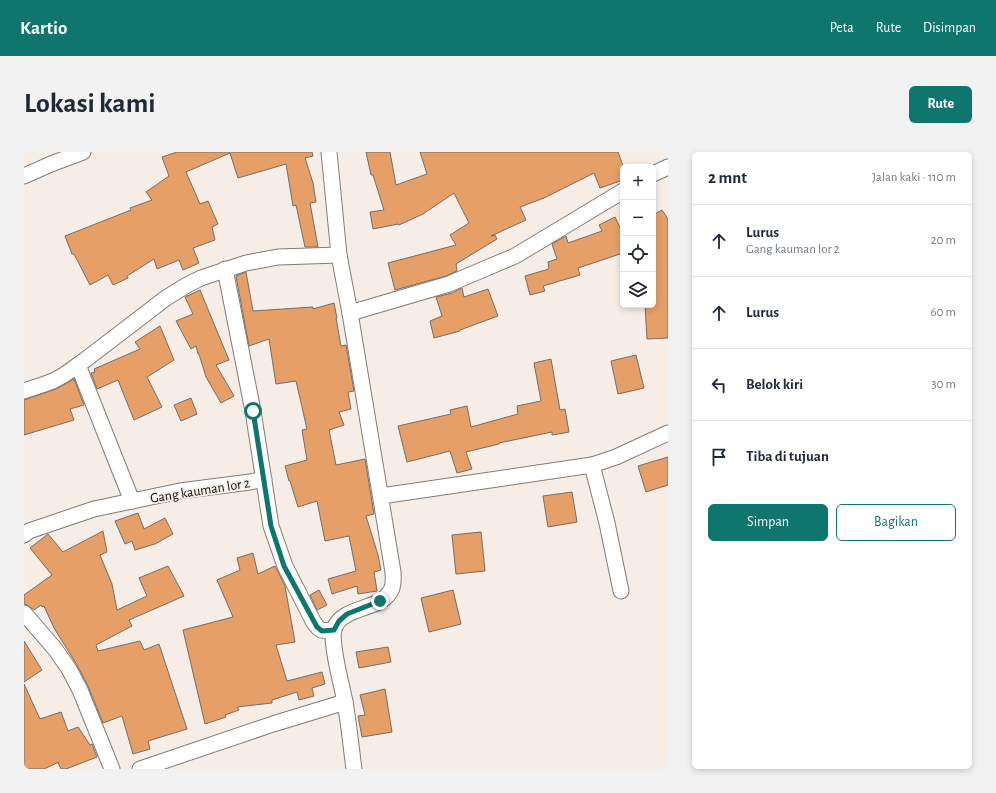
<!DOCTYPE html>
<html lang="id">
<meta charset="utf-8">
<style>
:root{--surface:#fff;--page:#f2f2f3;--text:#1f2937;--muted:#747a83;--line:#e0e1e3;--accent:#0f766e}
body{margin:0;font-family:"Alegreya Sans",sans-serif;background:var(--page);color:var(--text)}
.controls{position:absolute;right:12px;top:12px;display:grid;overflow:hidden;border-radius:6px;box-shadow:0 2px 6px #0003}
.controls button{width:36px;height:36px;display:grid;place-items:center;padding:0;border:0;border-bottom:1px solid var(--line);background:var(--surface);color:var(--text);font:20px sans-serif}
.stop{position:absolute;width:12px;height:12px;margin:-9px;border:3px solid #0f766e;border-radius:50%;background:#fff}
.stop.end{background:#0f766e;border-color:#fff;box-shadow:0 1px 4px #0008}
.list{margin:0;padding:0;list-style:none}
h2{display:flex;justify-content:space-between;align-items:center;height:52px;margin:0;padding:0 16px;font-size:17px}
h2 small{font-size:13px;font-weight:400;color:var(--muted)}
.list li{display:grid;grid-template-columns:26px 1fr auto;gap:12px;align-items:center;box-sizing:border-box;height:72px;padding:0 16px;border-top:1px solid var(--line)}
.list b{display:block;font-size:15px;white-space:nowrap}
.list p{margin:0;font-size:13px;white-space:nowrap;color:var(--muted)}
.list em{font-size:13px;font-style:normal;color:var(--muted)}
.actions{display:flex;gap:8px;padding:12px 16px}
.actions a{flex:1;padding:9px 0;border:1px solid var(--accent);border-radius:6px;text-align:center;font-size:14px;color:var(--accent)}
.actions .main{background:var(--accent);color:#fff}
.icon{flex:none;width:22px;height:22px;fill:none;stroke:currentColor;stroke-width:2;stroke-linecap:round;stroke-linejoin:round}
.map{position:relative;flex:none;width:644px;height:617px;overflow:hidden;border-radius:6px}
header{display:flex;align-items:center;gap:24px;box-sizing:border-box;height:56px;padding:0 20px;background:var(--accent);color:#fff}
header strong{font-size:19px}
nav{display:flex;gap:22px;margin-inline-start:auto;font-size:14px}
.intro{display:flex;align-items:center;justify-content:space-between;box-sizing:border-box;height:96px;padding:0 24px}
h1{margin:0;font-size:28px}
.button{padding:10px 18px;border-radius:6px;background:var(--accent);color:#fff;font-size:14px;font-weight:700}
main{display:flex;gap:24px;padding:0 24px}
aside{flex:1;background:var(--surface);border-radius:6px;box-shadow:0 2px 6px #0003}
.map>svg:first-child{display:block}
.building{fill:#e59f67;stroke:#756d67}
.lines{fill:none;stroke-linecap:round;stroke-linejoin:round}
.street-casing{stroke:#837b75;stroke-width:17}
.street{stroke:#fff;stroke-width:15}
.route{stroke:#0f766e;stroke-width:5}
.labels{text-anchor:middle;stroke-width:3.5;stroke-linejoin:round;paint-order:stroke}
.street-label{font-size:14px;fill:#151210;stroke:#f6ede6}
</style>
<header>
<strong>Kartio</strong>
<nav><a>Peta</a><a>Rute</a><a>Disimpan</a></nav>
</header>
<div class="intro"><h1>Lokasi kami</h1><a class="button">Rute</a></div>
<main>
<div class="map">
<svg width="644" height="617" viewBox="0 0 644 617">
<rect width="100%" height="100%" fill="#f6ede6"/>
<g class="building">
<polygon points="153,0 288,0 289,4 281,6 289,31 292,50 286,51 294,95 281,95 272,53 269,54 262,12 214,26 206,1 162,20 176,52 184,49 194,72 188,75 191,88 169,96 175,111 159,118 155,108 133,117 130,107 103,124 104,126 89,133 84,123 66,133 50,102 48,102 41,84 107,58 106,56 128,48 122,40 145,24 138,5"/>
<polygon points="342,0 366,0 372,33 403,22 396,0 594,0 599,14 599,28 576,36 570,21 520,46 496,55 502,68 467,84 471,83 473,87 432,112 433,119 422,124 371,138 364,111 432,93 426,83 445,71 430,41 399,62 375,73 374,72 349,77 346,60 360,58 349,23 347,23"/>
<polygon points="638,58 644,67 644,186 623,187 621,153 629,153 629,63"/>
<polygon points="591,65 599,82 599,101 554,116 556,123 519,134 521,139 506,143 501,124 525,117 524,110 533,107 528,92 542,84 544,91 578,79 575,73"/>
<polygon points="222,120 229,159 289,155 289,157 310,151 313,166 312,166 317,194 322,193 330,239 324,240 327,257 315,260 320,273 305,278 312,313 341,307 350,362 342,364 354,403 357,418 350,420 353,439 334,442 333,434 308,442 304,427 332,419 325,384 301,389 293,349 274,355 266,329 265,329 261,314 283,308 278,278 283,277 272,229 252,232 245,187 225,194 212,124"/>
<polygon points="438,136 440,145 464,137 474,164 436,178 436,179 410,186 406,169 418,164 412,145 428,141"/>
<polygon points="176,138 205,208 192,213 210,244 197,251 182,225 175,202 174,202 172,194 167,197 152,169 169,162 161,145"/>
<polygon points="136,174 150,208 123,225 138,255 110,268 94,228 73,237 67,221 71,220 70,217 116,197 111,190"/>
<polygon points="612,203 620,236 594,242 587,209"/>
<polygon points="527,207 536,258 541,257 545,280 528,283 528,280 475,291 475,292 442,300 448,317 433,321 426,299 383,310 374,274 427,262 426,258 443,254 447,275 494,262 493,254 517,249 510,211"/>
<polygon points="50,227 60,253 46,257 50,268 0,283 0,248 32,237"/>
<polygon points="167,246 173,262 157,269 150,253"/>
<polygon points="644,305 644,333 622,340 614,314"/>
<polygon points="548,340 553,370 524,375 519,344"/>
<polygon points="114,361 120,377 141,366 149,382 131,392 111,398 108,389 101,392 91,369"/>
<polygon points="79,379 83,400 76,403 88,432 93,458 123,444 115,426 144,414 160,444 105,468 108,474 72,493 74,499 116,489 120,498 135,492 163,577 124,589 126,597 109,602 98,564 79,571 64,534 53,513 30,476 20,454 18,455 17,453 10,458 3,453 0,452 0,443 28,423 6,396 24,382 39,400"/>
<polygon points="457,380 461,419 432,422 428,383"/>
<polygon points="229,401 234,422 251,414 261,434 271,490 252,493 263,529 298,520 301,532 288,536 290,544 275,548 273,540 248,548 248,551 213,555 215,558 201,563 202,565 181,572 159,478 209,465 193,428 216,418 213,406"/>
<polygon points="295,438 303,453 293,458 286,443"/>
<polygon points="429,438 437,472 405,480 397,446"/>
<polygon points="0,489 18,518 0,530"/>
<polygon points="364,495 367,510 335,516 332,500"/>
<polygon points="0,532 16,567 37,560 44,579 54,575 66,593 68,592 73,605 42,617 37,617 34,611 35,610 20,617 0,617"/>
<polygon points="361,537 368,580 338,585 334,564 341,563 336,543"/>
</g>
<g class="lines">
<defs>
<g id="street">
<path d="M305,0L315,103L326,161L369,420C369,426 370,430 368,436C359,460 319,452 310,477C306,492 318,533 321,550C325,572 327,595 330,617"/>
<polyline points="629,22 644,15"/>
<polyline points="0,24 27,12 59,0"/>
<path d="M201,117L229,259L247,374L261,414L289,469C296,480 298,479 310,478"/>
<polyline points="326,161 425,132 472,112 491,104 506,95 599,39"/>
<polyline points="54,213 108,349"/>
<polyline points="0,239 18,233 29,229 40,223 61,208 142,146 163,133 177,126 222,111 254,105 315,103"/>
<polyline points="568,313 583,371 597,439"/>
<polyline points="357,344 568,313 592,305 644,281"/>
<polyline points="0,383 5,379 70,357 108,349 156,339 226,330 240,327"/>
<polyline points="0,461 31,497 45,517 56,538 88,617"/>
<polyline points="116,617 249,572 321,550"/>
</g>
</defs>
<use href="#street" class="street-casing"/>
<use href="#street" class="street"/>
</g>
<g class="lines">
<polyline class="route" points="229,259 247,374 260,414 293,475 298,479 310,478 315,469 323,462 356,449"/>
</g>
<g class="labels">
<g class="street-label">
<text transform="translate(176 338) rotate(-9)" y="5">Gang kauman lor 2</text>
</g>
</g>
</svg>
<div class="controls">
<button>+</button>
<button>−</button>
<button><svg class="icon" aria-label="locate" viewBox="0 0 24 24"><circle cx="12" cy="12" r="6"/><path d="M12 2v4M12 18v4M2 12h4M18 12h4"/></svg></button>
<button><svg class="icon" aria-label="layers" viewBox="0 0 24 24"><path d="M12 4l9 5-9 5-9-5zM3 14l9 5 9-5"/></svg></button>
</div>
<div class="stop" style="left:229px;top:259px"></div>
<div class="stop end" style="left:356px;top:449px"></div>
</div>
<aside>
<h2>2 mnt<small>Jalan kaki · 110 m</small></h2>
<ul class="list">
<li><svg class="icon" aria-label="ahead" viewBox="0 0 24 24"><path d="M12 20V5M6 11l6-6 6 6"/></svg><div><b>Lurus</b><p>Gang kauman lor 2</p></div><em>20 m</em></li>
<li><svg class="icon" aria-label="ahead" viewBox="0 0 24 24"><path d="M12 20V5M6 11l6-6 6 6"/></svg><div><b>Lurus</b></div><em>60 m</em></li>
<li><svg class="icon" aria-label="left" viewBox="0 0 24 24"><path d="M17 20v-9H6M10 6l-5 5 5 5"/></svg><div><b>Belok kiri</b></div><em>30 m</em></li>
<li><svg class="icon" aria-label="arrive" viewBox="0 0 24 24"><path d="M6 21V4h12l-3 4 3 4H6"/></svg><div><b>Tiba di tujuan</b></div></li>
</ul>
<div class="actions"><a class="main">Simpan</a><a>Bagikan</a></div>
</aside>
</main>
